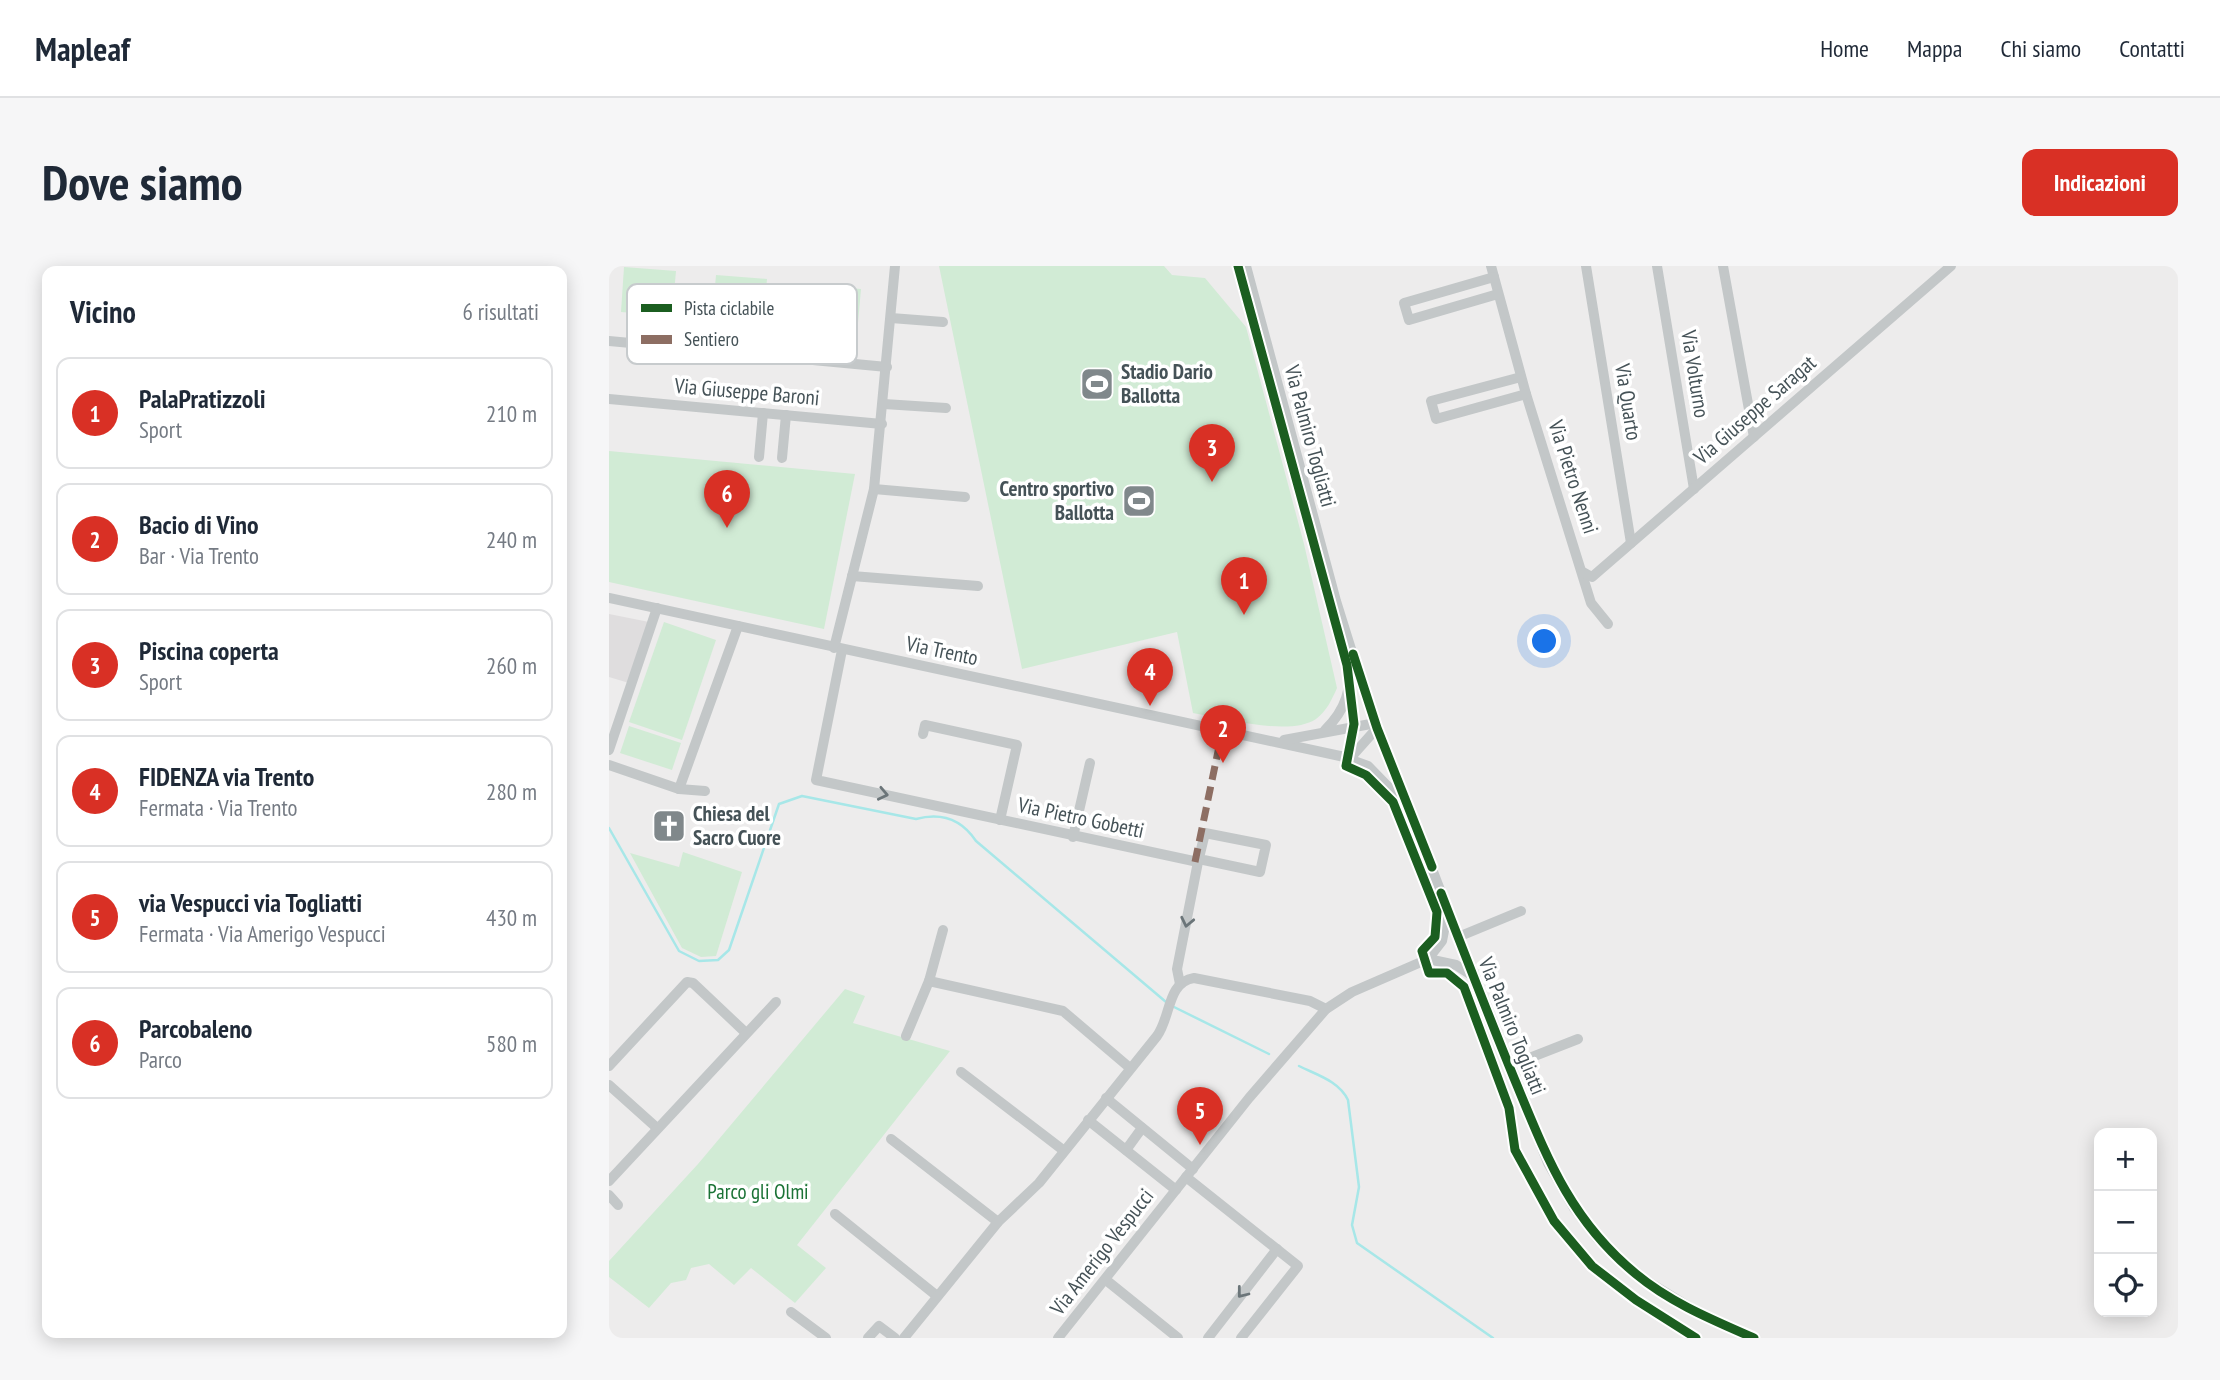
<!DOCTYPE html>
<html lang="it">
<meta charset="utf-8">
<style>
:root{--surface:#fff;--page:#f6f6f7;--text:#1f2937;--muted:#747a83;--line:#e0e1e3;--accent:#d93025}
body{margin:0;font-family:"PT Sans Narrow",sans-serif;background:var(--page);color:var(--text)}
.controls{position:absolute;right:21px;bottom:21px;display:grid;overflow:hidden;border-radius:14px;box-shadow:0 4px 18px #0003}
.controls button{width:63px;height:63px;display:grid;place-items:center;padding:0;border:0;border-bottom:2px solid var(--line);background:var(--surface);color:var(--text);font:35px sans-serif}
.you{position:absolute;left:936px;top:376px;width:24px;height:24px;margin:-18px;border:5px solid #fff;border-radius:50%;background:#1a73e8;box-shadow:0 0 0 10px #1a73e833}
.badge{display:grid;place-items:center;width:46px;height:46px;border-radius:50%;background:var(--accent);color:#fff;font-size:23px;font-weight:700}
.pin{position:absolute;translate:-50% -58px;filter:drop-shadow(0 2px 4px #0008)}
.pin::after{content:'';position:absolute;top:37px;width:24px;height:21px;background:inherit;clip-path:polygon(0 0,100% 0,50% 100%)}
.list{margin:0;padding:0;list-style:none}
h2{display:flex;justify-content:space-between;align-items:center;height:91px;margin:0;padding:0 28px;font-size:30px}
h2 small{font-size:23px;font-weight:400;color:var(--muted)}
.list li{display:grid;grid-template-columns:46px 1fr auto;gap:21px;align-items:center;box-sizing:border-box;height:112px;margin:0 14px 14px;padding:0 14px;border:2px solid var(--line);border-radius:14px}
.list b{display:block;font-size:26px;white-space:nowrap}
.list p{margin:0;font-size:23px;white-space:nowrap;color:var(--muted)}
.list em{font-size:23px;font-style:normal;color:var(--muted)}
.icon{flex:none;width:38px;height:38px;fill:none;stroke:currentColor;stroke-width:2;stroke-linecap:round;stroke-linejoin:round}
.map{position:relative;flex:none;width:1569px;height:1072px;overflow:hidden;border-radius:14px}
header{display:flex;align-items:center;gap:42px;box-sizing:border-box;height:98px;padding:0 35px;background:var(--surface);border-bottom:2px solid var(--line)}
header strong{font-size:33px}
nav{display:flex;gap:38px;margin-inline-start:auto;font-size:24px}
.intro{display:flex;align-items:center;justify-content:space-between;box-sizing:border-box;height:168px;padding:0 42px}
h1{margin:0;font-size:49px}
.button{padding:18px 32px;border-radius:14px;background:var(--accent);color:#fff;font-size:24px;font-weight:700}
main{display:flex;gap:42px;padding:0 42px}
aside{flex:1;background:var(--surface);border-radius:14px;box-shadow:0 4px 18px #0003}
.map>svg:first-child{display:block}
.education{fill:#dfddde}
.green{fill:#d1ebd5}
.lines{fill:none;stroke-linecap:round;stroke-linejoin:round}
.stream{stroke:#a7e7e8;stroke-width:2.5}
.minor{stroke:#c3c7c8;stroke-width:10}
.quiet{stroke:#8d6e63;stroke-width:7;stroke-dasharray:14 7;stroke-linecap:butt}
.cycleway-casing{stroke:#fff;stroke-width:13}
.cycleway{stroke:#1b5e20;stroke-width:9}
.oneway{stroke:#6b7579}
.labels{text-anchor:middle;stroke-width:7;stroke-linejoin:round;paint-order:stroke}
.poi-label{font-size:21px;font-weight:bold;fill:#455257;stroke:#fff;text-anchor:start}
.street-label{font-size:21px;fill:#455257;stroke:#fff}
.park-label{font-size:21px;fill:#1b7336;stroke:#fff}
.key{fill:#fff;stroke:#c7cbcd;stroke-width:2}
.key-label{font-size:19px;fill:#455257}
</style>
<header>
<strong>Mapleaf</strong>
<nav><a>Home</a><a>Mappa</a><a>Chi siamo</a><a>Contatti</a></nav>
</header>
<div class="intro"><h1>Dove siamo</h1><a class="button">Indicazioni</a></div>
<main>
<aside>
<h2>Vicino<small>6 risultati</small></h2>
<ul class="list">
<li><span class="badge">1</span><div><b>PalaPratizzoli</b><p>Sport</p></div><em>210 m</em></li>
<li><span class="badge">2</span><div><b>Bacio di Vino</b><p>Bar · Via Trento</p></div><em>240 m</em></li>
<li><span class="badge">3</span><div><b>Piscina coperta</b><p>Sport</p></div><em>260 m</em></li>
<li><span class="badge">4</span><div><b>FIDENZA via Trento</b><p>Fermata · Via Trento</p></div><em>280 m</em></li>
<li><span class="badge">5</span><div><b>via Vespucci via Togliatti</b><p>Fermata · Via Amerigo Vespucci</p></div><em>430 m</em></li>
<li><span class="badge">6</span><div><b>Parcobaleno</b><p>Parco</p></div><em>580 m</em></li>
</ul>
</aside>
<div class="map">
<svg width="1569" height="1072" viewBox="0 0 1569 1072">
<rect width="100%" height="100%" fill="#edecec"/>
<polygon class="education" points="0,348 40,356 20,417 0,411"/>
<g class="green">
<path d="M330,0H555L563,9L596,12L637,61L695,278L728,422C723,433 718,445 707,453C680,471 615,452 584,447L568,366L413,403Z"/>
<polygon points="15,1 67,5 63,50 12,46"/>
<polygon points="107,9 158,13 154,58 103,54"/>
<polygon points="201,19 252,23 248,68 197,64"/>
<polygon points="0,185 246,208 215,363 0,316"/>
<polygon points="55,356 107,374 73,474 20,456"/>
<polygon points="20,460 72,477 63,504 11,487"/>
<polygon points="74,586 133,606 107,690 92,691 73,682 21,587 70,601"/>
<polygon points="236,723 256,730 244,757 341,785 188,979 217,1002 186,1037 142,1002 125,1019 100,998 82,1002 77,1014 62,1017 40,1042 0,1011 0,995 89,898"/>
</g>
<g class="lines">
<g class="stream">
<path d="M0,562L70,685L90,695L109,694L120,684L170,538L193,530L307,553C333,546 353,554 367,575L557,736"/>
<polyline points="563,740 660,788"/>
<path d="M690,800C708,809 730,815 739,834L750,921L743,959L748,977L884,1072"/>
</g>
<g class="minor">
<polyline points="637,0 727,335 756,428 864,710 939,897 965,942 988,972 1028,1009 1095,1050 1145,1072"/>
<polyline points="882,0 917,128 982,337 999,358"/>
<polyline points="977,0 1022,277"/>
<polyline points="1048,0 1085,223"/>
<polyline points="1114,0 1145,171"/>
<polyline points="885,11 795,37 800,54 889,28"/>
<polyline points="282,52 334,56"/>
<polyline points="0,75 278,101"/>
<polyline points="912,111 822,135 827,153 917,128"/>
<polyline points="0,133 273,158"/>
<polyline points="275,138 337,142"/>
<polyline points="150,191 154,147"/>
<polyline points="173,192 177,149"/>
<polyline points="265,223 356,231"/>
<polyline points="974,306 983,311 1342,0"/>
<polyline points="243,310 369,320"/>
<polyline points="0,332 731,490 759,500 793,535"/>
<polyline points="225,382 265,223 286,0"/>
<polyline points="233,384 207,514 589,596 568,703 571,718"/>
<path d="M716,464C737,444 743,422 741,393"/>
<polyline points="314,468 316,459 408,479 391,554"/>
<polyline points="675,474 767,457"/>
<polyline points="0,484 48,342"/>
<polyline points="734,490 744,489 768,462"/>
<polyline points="0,499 70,523 129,360"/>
<polyline points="70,523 96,525"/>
<polyline points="464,571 481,497"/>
<polyline points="589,596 596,567 657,579 651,606 590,593"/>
<polyline points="849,671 912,645"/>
<polyline points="819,693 833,675 838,649"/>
<polyline points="320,715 454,745 521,802"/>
<polyline points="297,770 320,715 334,664"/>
<polyline points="0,800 78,716 84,717 137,767"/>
<polyline points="900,800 969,773"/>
<polyline points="352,806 454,884"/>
<polyline points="0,819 48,862"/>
<polyline points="497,832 584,903"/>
<polyline points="479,854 567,924"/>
<polyline points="282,873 389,956"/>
<polyline points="517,884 533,862"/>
<polyline points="577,911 689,1000 632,1072"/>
<polyline points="0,915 167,736"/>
<polyline points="0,929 9,939"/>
<polyline points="226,948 328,1030"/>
<polyline points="497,1014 569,1072"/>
<polyline points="182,1046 217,1072"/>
<polyline points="259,1072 270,1060 286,1072"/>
<path d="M295,1072L389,956L430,917L548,770C562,751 558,716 585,712L701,735L717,743"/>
<polyline points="449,1072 640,832 717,743 743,726 819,693 847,699 864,710"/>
<polyline points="599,1072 668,983"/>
</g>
<polyline class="quiet" points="586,596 612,471"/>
<defs>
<g id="cycleway">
<polyline points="629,0 738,399 745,458 737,500 757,509 784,536 828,646 826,671 813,685 820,707 838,707 855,721 900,842 906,884 945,955 983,1000 1027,1034 1087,1072"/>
<polyline points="744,388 768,462 823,601"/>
<path d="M832,627C856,689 880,751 905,812C937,889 960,953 1027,1008C1062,1037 1104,1054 1145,1072"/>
</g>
</defs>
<use href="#cycleway" class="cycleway-casing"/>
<use href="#cycleway" class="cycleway"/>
</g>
<defs><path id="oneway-chevron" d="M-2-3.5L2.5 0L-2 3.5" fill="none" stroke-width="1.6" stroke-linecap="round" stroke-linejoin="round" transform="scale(1.75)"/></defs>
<g class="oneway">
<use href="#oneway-chevron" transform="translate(274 528) rotate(12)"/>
<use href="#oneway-chevron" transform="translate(578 656) rotate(102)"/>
<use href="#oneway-chevron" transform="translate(633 1027) rotate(128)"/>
</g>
<defs>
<symbol id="stadium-square" viewBox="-11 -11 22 22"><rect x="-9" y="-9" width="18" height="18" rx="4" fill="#80888b" stroke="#fff"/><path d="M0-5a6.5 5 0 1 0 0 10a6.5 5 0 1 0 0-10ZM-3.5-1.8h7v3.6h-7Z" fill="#fff"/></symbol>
<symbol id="church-square" viewBox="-11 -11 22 22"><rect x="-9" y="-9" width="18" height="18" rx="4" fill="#80888b" stroke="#fff"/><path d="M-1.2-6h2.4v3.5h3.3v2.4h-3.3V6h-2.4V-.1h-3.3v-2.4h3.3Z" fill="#fff"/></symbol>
</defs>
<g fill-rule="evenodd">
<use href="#stadium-square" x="469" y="99" width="38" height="38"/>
<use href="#stadium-square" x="511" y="216" width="38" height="38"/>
<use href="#church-square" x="41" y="541" width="38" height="38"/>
</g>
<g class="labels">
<g class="poi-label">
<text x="512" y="113">Stadio Dario<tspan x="512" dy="24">Ballotta</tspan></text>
<text x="505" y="230" text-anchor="end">Centro sportivo<tspan x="505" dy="24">Ballotta</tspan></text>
<text x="84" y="555">Chiesa del<tspan x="84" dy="24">Sacro Cuore</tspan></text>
</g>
<g class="street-label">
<text transform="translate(1086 108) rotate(81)" y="7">Via Volturno</text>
<text transform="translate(138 126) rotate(5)" y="7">Via Giuseppe Baroni</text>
<text transform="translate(1019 136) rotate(81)" y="7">Via Quarto</text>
<text transform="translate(1146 144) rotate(-41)" y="7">Via Giuseppe Saragat</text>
<text transform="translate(701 170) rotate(75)" y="7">Via Palmiro Togliatti</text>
<text transform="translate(964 211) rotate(72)" y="7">Via Pietro Nenni</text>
<text transform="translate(333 385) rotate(12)" y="7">Via Trento</text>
<text transform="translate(472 552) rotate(12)" y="7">Via Pietro Gobetti</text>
<text transform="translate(903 760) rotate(68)" y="7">Via Palmiro Togliatti</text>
<text transform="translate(493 986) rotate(-52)" y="7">Via Amerigo Vespucci</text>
</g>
<g class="park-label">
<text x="149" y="933">Parco gli Olmi</text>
</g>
</g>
<rect x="18" y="18" width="230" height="80" rx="10" class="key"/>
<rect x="32" y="38" width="31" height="8" fill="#1b5e20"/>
<rect x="32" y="69" width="31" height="9" fill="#8d6e63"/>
<g class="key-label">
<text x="75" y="49">Pista ciclabile</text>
<text x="75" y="80">Sentiero</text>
</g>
</svg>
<div class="controls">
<button>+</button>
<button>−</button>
<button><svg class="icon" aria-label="locate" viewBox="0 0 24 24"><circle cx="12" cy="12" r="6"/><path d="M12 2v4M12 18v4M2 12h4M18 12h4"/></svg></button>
</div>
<div class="you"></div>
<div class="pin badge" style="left:635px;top:349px">1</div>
<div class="pin badge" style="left:614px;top:497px">2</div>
<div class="pin badge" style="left:603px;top:216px">3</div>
<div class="pin badge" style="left:541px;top:440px">4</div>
<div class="pin badge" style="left:591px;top:879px">5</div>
<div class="pin badge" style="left:118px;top:262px">6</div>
</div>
</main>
